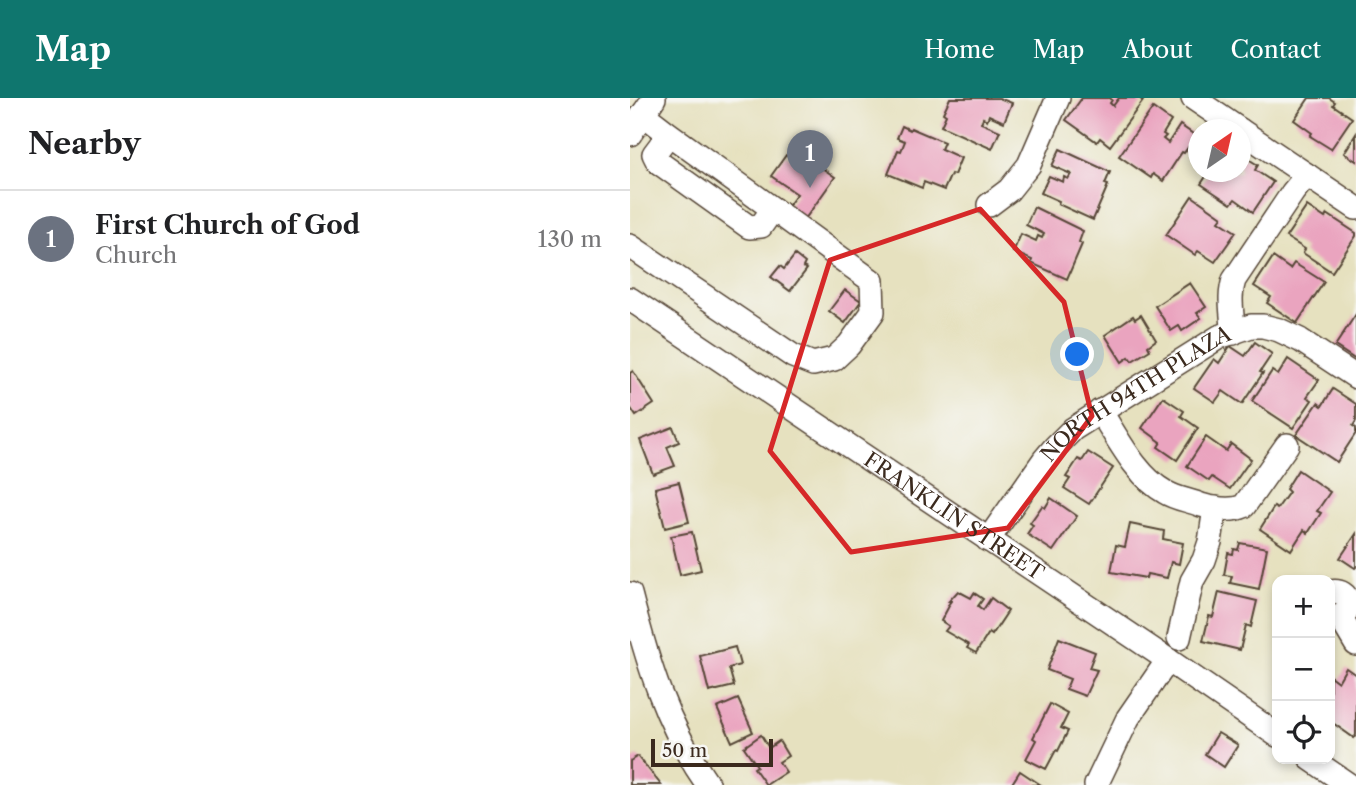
<!DOCTYPE html>
<meta charset="utf-8">
<style>
:root{--surface:#fff;--page:#f2f2f2;--text:#202124;--muted:#757577;--line:#e0e0e0;--accent:#0f766e}
body{margin:0;font-family:"Libre Caslon Text",serif;background:var(--page);color:var(--text)}
.controls{position:absolute;right:21px;bottom:21px;display:grid;overflow:hidden;border-radius:14px;box-shadow:0 4px 10px #0003}
.controls button{width:63px;height:63px;display:grid;place-items:center;padding:0;border:0;border-bottom:2px solid var(--line);background:var(--surface);color:var(--text);font:35px sans-serif}
.compass{position:absolute;left:558px;top:21px;width:63px;height:63px;border-radius:50%;background:var(--surface);box-shadow:0 4px 10px #0003;rotate:34deg}
.scale{position:absolute;left:21px;bottom:18px;width:122px;box-sizing:border-box;padding-left:7px;border:4px solid #3b2a1e;border-top:0;font-size:19px;line-height:24px;white-space:nowrap;color:#3b2a1e;-webkit-text-stroke:5px #f6f6f2;paint-order:stroke}
.you{position:absolute;left:448px;top:257px;width:24px;height:24px;margin:-18px;border:5px solid #fff;border-radius:50%;background:#1a73e8;box-shadow:0 0 0 10px #1a73e833}
.badge{display:grid;place-items:center;width:46px;height:46px;border-radius:50%;background:var(--accent);color:#fff;font-size:23px;font-weight:700}
.pin{position:absolute;translate:-50% -58px;filter:drop-shadow(0 2px 4px #0008)}
.pin::after{content:'';position:absolute;top:37px;width:24px;height:21px;background:inherit;clip-path:polygon(0 0,100% 0,50% 100%)}
.list{margin:0;padding:0;list-style:none}
h2{display:flex;justify-content:space-between;align-items:center;height:91px;margin:0;padding:0 28px;font-size:30px}
h2 small{font-size:23px;font-weight:400;color:var(--muted)}
.list li{display:grid;grid-template-columns:46px 1fr auto;gap:21px;align-items:center;box-sizing:border-box;height:98px;padding:0 28px;border-top:2px solid var(--line)}
.list b{display:block;font-size:26px;white-space:nowrap}
.list p{margin:0;font-size:23px;white-space:nowrap;color:var(--muted)}
.list em{font-size:23px;font-style:normal;color:var(--muted)}
.icon{flex:none;width:38px;height:38px;fill:none;stroke:currentColor;stroke-width:2;stroke-linecap:round;stroke-linejoin:round}
.map{position:relative;flex:none;width:726px;height:687px;overflow:hidden}
header{display:flex;align-items:center;gap:42px;box-sizing:border-box;height:98px;padding:0 35px;background:var(--accent);color:#fff}
header strong{font-size:33px}
nav{display:flex;gap:38px;margin-inline-start:auto;font-size:24px}
main{display:flex}
aside{flex:1;background:var(--surface)}
.map>svg:first-child{display:block}
.building{fill:#eaa4bf}
.lines{fill:none;stroke-linecap:round;stroke-linejoin:round}
.minor-casing{stroke:#554536;stroke-width:26}
.minor{stroke:#fff;stroke-width:23}
.marked{fill:none;stroke:#d62828;stroke-width:5;stroke-linejoin:round}
.labels{text-anchor:middle;stroke-width:6;stroke-linejoin:round;paint-order:stroke}
.street-label{font-size:21px;fill:#3b2a1e;stroke:#f6f6f2}
</style>
<header>
<strong>Map</strong>
<nav><a>Home</a><a>Map</a><a>About</a><a>Contact</a></nav>
</header>
<main>
<aside>
<h2>Nearby<small></small></h2>
<ul class="list">
<li><span class="badge" style="background:#6b7280">1</span><div><b>First Church of God</b><p>Church</p></div><em>130 m</em></li>
</ul>
</aside>
<div class="map">
<svg width="726" height="687" viewBox="0 0 726 687">
<rect width="100%" height="100%" fill="#f6f6f2"/>
<filter id="ink" filterUnits="userSpaceOnUse"><feTurbulence type="fractalNoise" baseFrequency=".0143" numOctaves="2"/><feDisplacementMap in="SourceGraphic" scale="14" xChannelSelector="R" yChannelSelector="G"/><feConvolveMatrix kernelMatrix="1 2 1 2 8 2 1 2 1" color-interpolation-filters="sRGB"/></filter>
<filter id="wash" filterUnits="userSpaceOnUse"><feTurbulence type="fractalNoise" baseFrequency=".00686" numOctaves="4" result="noise"/><feDisplacementMap in="SourceGraphic" scale="28" xChannelSelector="R" yChannelSelector="G"/><feGaussianBlur stdDeviation="1.57" result="paint"/><feColorMatrix in="noise" values="0 0 0 0 0 0 0 0 0 0 0 0 0 0 0 0 0 1.4 0 .05"/><feComposite in="paint" operator="in"/></filter>
<g filter="url(#wash)">
<rect width="100%" height="100%" fill="#e6e1bf"/>
<g id="blocks">
<g class="building">
<polygon points="320,0 369,0 382,5 374,24 359,17 357,22 353,20 351,25 370,33 362,51 311,28 316,17 313,15"/>
<polygon points="452,0 480,0 482,2 480,5 483,8 489,0 509,0 513,3 480,48 470,40 467,44 436,22"/>
<polygon points="679,0 699,0 705,4 703,7 722,20 701,51 680,38 682,35 664,22"/>
<polygon points="523,10 541,23 533,36 536,38 533,41 538,45 550,27 566,38 554,55 552,54 533,83 523,76 521,80 489,58"/>
<polygon points="272,28 280,32 281,30 314,44 311,51 331,60 324,77 321,76 314,92 294,84 292,90 258,76 268,52 271,53 275,43 267,40"/>
<polygon points="726,36 726,63 714,55"/>
<polygon points="430,51 480,74 475,86 478,87 463,122 428,106 429,103 411,95 419,78 433,84 434,79 438,81 441,76 422,68"/>
<polygon points="610,56 628,67 625,72 643,84 623,114 605,101 601,106 571,86 579,74 610,74"/>
<polygon points="156,57 174,69 179,61 205,79 175,121 158,108 167,96 141,78"/>
<polygon points="562,98 592,119 589,123 606,134 585,164 568,153 565,157 536,137"/>
<polygon points="677,108 695,120 697,116 726,135 726,138 702,174 673,155 675,151 656,139"/>
<polygon points="404,109 453,133 449,144 452,146 437,181 401,165 402,162 383,154 391,136 406,143 408,138 412,140 414,136 396,127"/>
<polygon points="165,157 175,165 173,169 177,171 160,193 141,179 150,168 154,171"/>
<polygon points="643,159 660,171 664,165 694,184 667,225 637,205 641,199 624,188"/>
<polygon points="560,185 576,209 567,215 571,220 552,233 549,228 541,233 525,208"/>
<polygon points="215,192 231,203 215,225 199,213"/>
<polygon points="726,216 726,262 705,248"/>
<polygon points="511,217 526,242 518,248 520,252 502,263 499,259 492,264 475,237 503,218 505,221"/>
<polygon points="625,244 642,256 630,274 633,275 612,306 593,293 585,304 564,290 584,261 589,265 600,248 615,258"/>
<polygon points="658,261 689,282 677,299 682,302 663,330 622,303 642,273 648,277"/>
<polygon points="3,273 24,306 6,318 0,309 0,275"/>
<polygon points="703,291 726,306 726,323 723,328 726,330 726,335 707,364 666,337 688,305 692,308"/>
<polygon points="533,299 554,313 551,318 568,330 547,362 528,349 531,344 512,330"/>
<polygon points="43,329 49,344 37,349 45,368 23,376 10,342"/>
<polygon points="576,339 596,353 601,346 621,361 600,391 582,379 579,383 557,368"/>
<polygon points="458,354 483,370 459,406 434,390 440,381 436,379 448,361 452,363"/>
<polygon points="668,372 700,394 687,413 691,415 678,435 674,432 661,452 630,431 644,409 647,411 659,394 656,391"/>
<polygon points="49,384 59,424 35,430 25,390"/>
<polygon points="421,400 447,418 423,453 397,436 403,427 400,425 412,408 415,410"/>
<polygon points="500,426 534,433 533,441 553,445 549,466 541,464 537,480 517,476 516,480 481,474 486,447 495,449"/>
<polygon points="62,434 71,472 50,477 41,438"/>
<polygon points="726,436 726,469 725,470 710,460"/>
<polygon points="610,445 637,450 629,491 600,485 602,478 594,477 598,455 603,456 604,451 608,452"/>
<polygon points="328,493 341,500 344,495 353,501 348,508 353,512 361,500 378,513 362,537 359,535 346,555 337,550 339,547 315,533 319,528 311,523 319,508 318,507 321,503 319,503"/>
<polygon points="589,494 627,503 621,529 616,527 610,552 573,543 579,518 583,519"/>
<polygon points="429,540 465,554 459,570 467,572 455,598 436,591 440,581 417,572"/>
<polygon points="105,549 110,567 99,570 104,588 79,594 70,558"/>
<polygon points="716,570 726,577 726,637 724,640 700,623 700,578 708,584"/>
<polygon points="108,601 123,634 102,644 87,610"/>
<polygon points="420,606 438,616 431,630 438,633 428,653 426,652 416,671 396,661 406,642 403,640"/>
<polygon points="588,635 608,647 594,669 575,656"/>
<polygon points="131,637 139,650 149,643 158,658 149,664 156,674 136,687 124,670 127,668 114,649"/>
<polygon points="8,658 31,687 0,687 0,663"/>
<polygon points="390,673 411,687 381,687"/>
</g>
</g>
</g>
<g filter="url(#ink)">
<use href="#blocks" fill-opacity="0" stroke="#554536" stroke-width="2"/>
<g class="lines">
<defs>
<g id="minor">
<polyline points="563,0 610,32"/>
<polyline points="13,16 39,36 143,111 131,128 119,129 28,64 24,56 39,36"/>
<polyline points="610,32 726,110"/>
<polyline points="0,36 24,0"/>
<polyline points="359,107 379,92 399,67 428,0"/>
<polyline points="0,148 163,258 183,266 204,261 219,247 243,214 242,183 143,111"/>
<path id="s1" d="M0,201L538,562L647,637"/>
<path d="M603,235C603,216 598,200 604,182L663,94L677,77"/>
<path d="M470,313C488,340 506,378 535,394C546,401 559,402 571,407C585,411 601,414 614,408L657,347"/>
<path id="s2" d="M358,442L414,362L425,349L443,331L589,239L621,228H633L649,232L670,242L726,279"/>
<path d="M700,494C710,492 717,496 719,506L715,516L705,520L700,518"/>
<path d="M0,496C18,566 36,627 78,687"/>
<polyline points="710,519 726,546"/>
<polyline points="549,540 562,483 574,462 580,444 585,410"/>
<polyline points="681,661 719,687"/>
<polyline points="466,687 498,620 538,562"/>
</g>
</defs>
<use href="#minor" class="minor-casing"/>
<use href="#minor" class="minor"/>
</g>
</g>
<path class="marked" d="M350,111L434,204L462,318L378,430L221,454L140,353L200,162Z"/>
<g class="labels">
<g class="street-label">
<text dy="7" stroke="none"><textPath href="#s2" startOffset="212">NORTH 94TH PLAZA</textPath></text>
<text dy="7" stroke="none"><textPath href="#s1" startOffset="390">FRANKLIN STREET</textPath></text>
</g>
</g>
</svg>
<div class="controls">
<button>+</button>
<button>−</button>
<button><svg class="icon" aria-label="locate" viewBox="0 0 24 24"><circle cx="12" cy="12" r="6"/><path d="M12 2v4M12 18v4M2 12h4M18 12h4"/></svg></button>
</div>
<svg class="compass" viewBox="-18 -18 36 36"><path d="M0-13l5 13h-10z" fill="#e53935"/><path d="M0 13l5-13h-10z" fill="#757577"/></svg>
<div class="scale">50 m</div>
<div class="you"></div>
<div class="pin badge" style="left:180px;top:90px;background:#6b7280">1</div>
</div>
</main>
